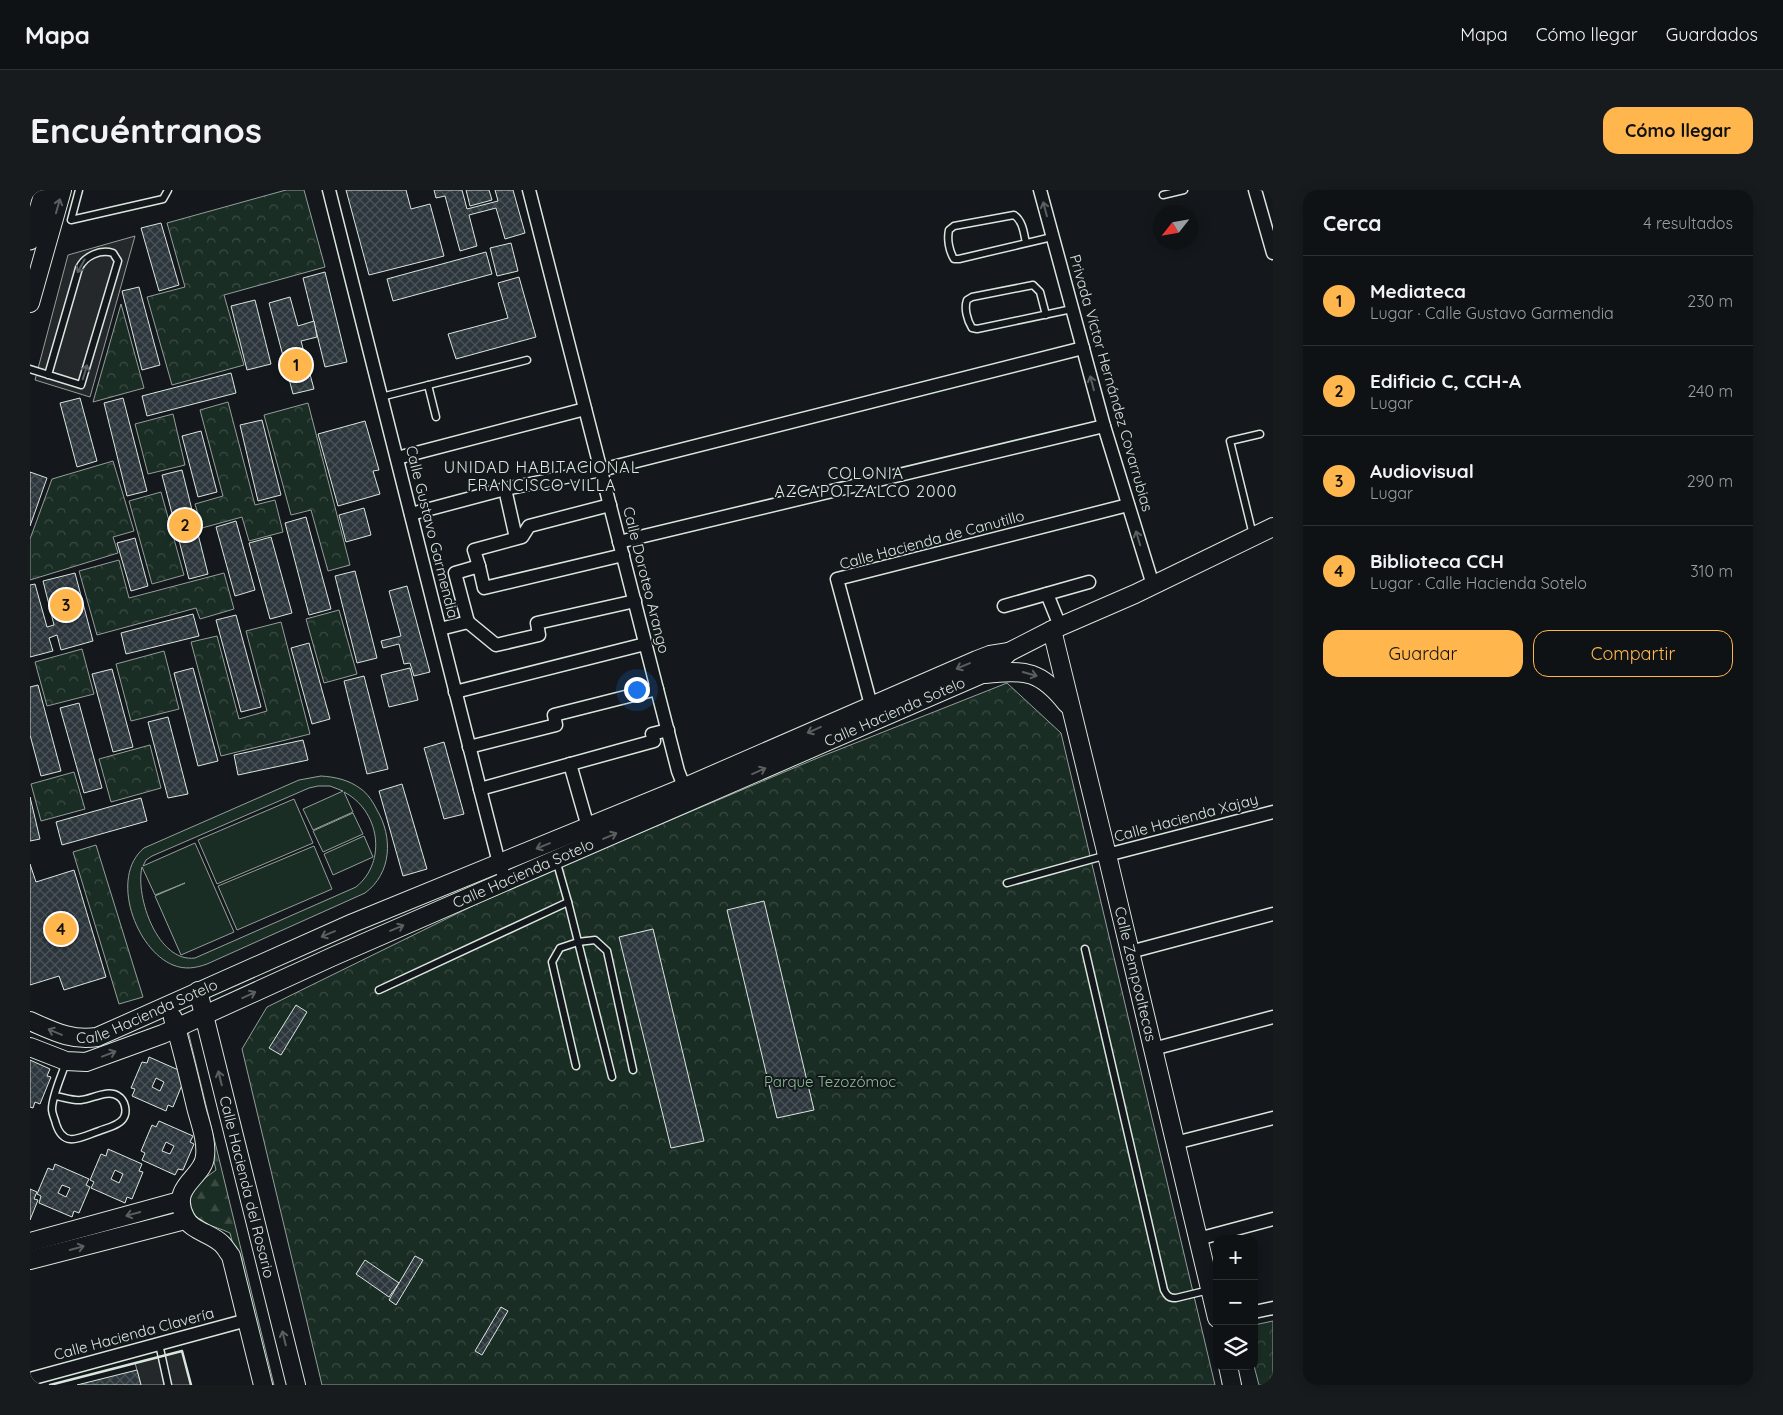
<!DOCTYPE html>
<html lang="es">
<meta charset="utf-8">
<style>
:root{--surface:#0f1215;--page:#181b1e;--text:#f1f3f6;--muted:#9b9ea0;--line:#2f3234;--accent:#ffb74d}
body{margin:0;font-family:Quicksand,sans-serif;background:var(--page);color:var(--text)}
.controls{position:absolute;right:15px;bottom:15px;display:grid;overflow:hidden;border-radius:10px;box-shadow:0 2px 12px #0003}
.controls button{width:45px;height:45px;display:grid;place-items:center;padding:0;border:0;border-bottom:1px solid var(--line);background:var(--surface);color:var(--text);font:25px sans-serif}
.compass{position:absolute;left:1123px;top:15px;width:45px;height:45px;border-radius:50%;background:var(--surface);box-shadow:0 2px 12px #0003;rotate:239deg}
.you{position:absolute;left:606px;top:499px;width:18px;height:18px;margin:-12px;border:4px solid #fff;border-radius:50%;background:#1a73e8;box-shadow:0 0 0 8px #1a73e833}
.badge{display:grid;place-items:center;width:32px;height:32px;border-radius:50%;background:var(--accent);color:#111;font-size:16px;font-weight:700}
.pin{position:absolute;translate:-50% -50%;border:2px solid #fff;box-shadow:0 1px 5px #0006}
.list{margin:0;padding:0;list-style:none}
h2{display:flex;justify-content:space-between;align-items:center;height:65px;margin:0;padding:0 20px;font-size:21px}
h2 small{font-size:16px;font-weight:400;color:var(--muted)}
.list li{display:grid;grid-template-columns:32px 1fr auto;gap:15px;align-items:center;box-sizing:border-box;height:90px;padding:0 20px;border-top:1px solid var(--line)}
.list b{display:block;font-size:19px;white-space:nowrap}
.list p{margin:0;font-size:16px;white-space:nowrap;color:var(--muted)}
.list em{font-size:16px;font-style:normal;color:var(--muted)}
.actions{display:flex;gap:10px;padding:15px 20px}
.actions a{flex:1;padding:11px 0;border:1px solid var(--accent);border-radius:15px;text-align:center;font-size:18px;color:var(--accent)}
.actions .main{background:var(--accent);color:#111}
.icon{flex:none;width:28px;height:28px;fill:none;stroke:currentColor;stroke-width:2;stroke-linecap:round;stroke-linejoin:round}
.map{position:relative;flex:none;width:1243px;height:1195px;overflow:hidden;border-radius:15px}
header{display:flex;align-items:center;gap:30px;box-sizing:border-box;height:70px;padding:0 25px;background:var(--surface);border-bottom:1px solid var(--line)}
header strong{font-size:24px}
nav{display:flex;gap:28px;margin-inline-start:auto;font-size:18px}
.intro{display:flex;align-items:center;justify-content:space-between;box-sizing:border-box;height:120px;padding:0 30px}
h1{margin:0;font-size:35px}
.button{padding:12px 22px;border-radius:15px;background:var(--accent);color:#111;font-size:18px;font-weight:700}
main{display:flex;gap:30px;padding:0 30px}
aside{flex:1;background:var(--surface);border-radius:15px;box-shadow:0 2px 12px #0003}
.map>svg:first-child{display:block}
.green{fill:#1a2d24;stroke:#939e99;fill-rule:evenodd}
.forest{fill:url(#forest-firs);stroke:#939e99}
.park{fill:url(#park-crowns);stroke:#939e99}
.parking{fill:#24282b;stroke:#939e99}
.building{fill:url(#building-cross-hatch);stroke:#d8e6dc;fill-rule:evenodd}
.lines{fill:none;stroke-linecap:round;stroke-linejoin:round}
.lane-casing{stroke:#d8e6dc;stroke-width:9}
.street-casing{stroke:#d8e6dc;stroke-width:15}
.secondary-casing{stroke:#d8e6dc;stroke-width:20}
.primary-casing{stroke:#d8e6dc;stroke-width:21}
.lane{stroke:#14181c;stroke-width:6}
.street{stroke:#14181c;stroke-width:12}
.secondary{stroke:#14181c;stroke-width:18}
.primary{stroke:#14181c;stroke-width:19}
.wall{stroke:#d8e6dc;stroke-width:2.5}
.oneway{stroke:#59605f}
.labels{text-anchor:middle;stroke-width:4;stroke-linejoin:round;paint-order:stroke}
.street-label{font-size:15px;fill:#d8e6dc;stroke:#14181c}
.park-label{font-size:15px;fill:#8ac095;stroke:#14181c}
.neighbourhood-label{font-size:16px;letter-spacing:1px;fill:#d8e6dc;stroke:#14181c}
</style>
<header>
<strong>Mapa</strong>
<nav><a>Mapa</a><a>Cómo llegar</a><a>Guardados</a></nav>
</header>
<div class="intro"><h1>Encuéntranos</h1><a class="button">Cómo llegar</a></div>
<main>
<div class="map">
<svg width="1243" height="1195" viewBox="0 0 1243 1195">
<defs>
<pattern id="forest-firs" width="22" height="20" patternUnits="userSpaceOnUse" patternTransform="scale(1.25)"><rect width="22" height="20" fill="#1a2d24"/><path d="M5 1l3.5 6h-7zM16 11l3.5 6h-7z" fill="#3b4b43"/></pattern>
<pattern id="park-crowns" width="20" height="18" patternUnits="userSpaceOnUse" patternTransform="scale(1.25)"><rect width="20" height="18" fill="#1a2d24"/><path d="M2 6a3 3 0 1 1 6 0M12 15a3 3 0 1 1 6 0" fill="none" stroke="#3b4b43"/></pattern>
<pattern id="building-cross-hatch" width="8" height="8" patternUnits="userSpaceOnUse" patternTransform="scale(1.25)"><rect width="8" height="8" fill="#2c363c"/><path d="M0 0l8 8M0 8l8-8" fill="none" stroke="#4a5358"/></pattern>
</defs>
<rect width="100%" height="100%" fill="#14181c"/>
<g class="green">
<path d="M291,586C306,587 319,590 331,599C338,604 343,612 347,620C363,647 362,683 335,703L177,774C166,778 155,780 143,775C106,760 79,687 114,658L269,590ZM288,596H300L313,601L273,619L283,640L323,622L314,602C349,620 358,671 326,697L165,768C128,773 105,707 112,677L125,705L155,693L125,706L151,765L204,742L165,653L113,676L116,670L122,666L279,598Z"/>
<polygon points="264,609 283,653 187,694 168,650"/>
<polygon points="323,623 333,644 293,662 283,641"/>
<polygon points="334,646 343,667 303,685 294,664"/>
<polygon points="284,656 302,699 207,740 188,696"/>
</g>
<path class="forest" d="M158,841L244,1195H239L200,1043C192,1039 183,1037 175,1033C159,1025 155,1007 167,994C173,989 180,985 186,980L154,844Z"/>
<g class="park">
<polygon points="256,0 274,0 295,77 194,105 214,175 142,195 117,107 155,97 137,33"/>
<polygon points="91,114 114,198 63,212"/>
<polygon points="198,212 225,315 245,310 253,342 219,351 212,327 172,338 165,314 193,306 170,220"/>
<polygon points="278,213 320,375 298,381 281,320 261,325 234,225"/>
<polygon points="143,224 155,275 118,284 105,234"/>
<polygon points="83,271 104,341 83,347 88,363 0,390 0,349 22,289"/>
<polygon points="131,302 154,385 122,394 99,311"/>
<polygon points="89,370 99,408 194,383 204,419 170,429 166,418 67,445 49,381"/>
<polygon points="309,420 327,484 294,493 276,429"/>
<polygon points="251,432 280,544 191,566 161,452 187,446 209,529 237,521 216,441"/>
<polygon points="52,459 64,504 17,516 5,472"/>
<polygon points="134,461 149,519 101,531 86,474"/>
<polygon points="977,493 1031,543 1185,1195 292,1195 212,859 237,817 473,701 785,569"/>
<polygon points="120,555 131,598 81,612 69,569"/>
<polygon points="44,582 55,619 11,631 1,594"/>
<polygon points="66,655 113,807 89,814 43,662"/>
<polygon points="1243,1131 1243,1195 1229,1195 1224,1176 1224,1135"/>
</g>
<g class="parking">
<polygon points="105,46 60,207 5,190 38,65"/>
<polygon points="152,1161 161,1195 111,1195 105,1173"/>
</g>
<g class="building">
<polygon points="316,0 376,0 381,19 400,14 414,66 339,85"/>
<polygon points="404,0 432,0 437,19 468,11 465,0 483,0 495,43 475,49 466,18 439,25 447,56 430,61 415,6 406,8"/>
<polygon points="436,0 459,0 462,10 440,16"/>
<polygon points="131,33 149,95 129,101 111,38"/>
<polygon points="481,53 488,81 467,86 460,58"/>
<polygon points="456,62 462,84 363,111 357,89"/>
<polygon points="295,82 317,172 295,177 273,88"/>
<polygon points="489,87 506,147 426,169 418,144 478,128 468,93"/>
<polygon points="109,97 130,175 112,180 92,101"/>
<polygon points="260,107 268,136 284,131 287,147 271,151 284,199 263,204 239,113"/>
<polygon points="225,110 241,174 217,180 201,116"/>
<polygon points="201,183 206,203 117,226 112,206"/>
<polygon points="50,208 67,271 47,277 30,213"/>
<polygon points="93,208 117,301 97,306 74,213"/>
<polygon points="232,230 251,305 228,311 210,235"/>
<polygon points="335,231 349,280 343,281 350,304 308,316 288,244"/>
<polygon points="171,241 187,302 168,307 152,246"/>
<polygon points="152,280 178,384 159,389 132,285"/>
<polygon points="0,282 17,288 0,336"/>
<polygon points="334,318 341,345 316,352 309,325"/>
<polygon points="276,327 301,419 279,425 255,333"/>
<polygon points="206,331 225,400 205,406 186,337"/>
<polygon points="241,347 262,423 240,429 219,353"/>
<polygon points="105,348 118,396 101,401 87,353"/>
<polygon points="325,381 347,468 327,473 305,386"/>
<polygon points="45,383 63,451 31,460 27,445 19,448 23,461 0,467 0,395 5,394 17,437 24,435 13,391"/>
<polygon points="377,396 400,482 384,486 380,473 374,474 369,454 353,458 351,451 371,446 359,401"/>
<polygon points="163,424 169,446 96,464 91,443"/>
<polygon points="206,425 231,517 211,522 186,430"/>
<polygon points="279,453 300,529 282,534 261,458"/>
<polygon points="163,478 188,571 168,576 144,483"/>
<polygon points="380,478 388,510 359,517 351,485"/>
<polygon points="82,479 103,557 83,562 62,484"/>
<polygon points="334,486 358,579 337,584 314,491"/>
<polygon points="8,495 31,581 11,586 0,545 0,497"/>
<polygon points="49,513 72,598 54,603 30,518"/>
<polygon points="138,527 158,604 138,608 118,532"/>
<polygon points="273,550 278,570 208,585 204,565"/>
<polygon points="414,552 434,624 414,629 394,558"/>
<polygon points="372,594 397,679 373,686 349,601"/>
<polygon points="0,607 10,649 0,651"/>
<polygon points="111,608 117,631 32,655 26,632"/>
<polygon points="0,674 6,692 44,680 76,787 34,800 29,786 0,795"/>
<polygon points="734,711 784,920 747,928 697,720"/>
<polygon points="623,739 674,951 641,958 589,747"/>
<polygon points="266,815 277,822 251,865 239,858"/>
<path d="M119,867L153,882L150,889L154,890L143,917L138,915L136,921L102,906L105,899L101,898L112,872L117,873ZM126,888L134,892L130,901L122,897Z"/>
<polygon points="0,870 20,879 17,886 21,887 10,914 5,912 3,918 0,917"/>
<path d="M129,931L163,946L160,952L164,954L153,980L148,979L145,985L112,970L115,963L111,961L122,935L126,937ZM136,952L144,956L140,964L132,961Z"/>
<path d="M78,959L112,974L109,981L113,982L102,1009L97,1007L95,1013L61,998L64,992L60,990L71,964L76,966ZM85,980L93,984L89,993L81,989Z"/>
<path d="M25,974L59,989L56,995L60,997L49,1023L44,1021L42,1027L9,1013L11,1006L7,1004L18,978L23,980ZM32,995L40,998L36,1007L28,1003Z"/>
<polygon points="0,999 7,1002 4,1009 8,1010 0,1030"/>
<polygon points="385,1066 393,1070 366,1115 359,1110"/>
<polygon points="335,1070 369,1093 359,1107 326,1084"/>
<polygon points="471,1117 478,1121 452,1165 445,1161"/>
<polygon points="107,1180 111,1195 47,1195"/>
</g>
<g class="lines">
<defs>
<g id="lane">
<polyline points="49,0 41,30 133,9 138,0"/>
<polyline points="1133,5 1154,0"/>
<path d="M996,53C994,44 993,31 984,25L924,36L919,40C917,49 919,61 924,69H929L1022,47"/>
<path d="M1016,125L1010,102L1003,95L942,107L937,110C934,118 937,130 942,138L947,139L1042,119"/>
<path d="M0,179L51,195L88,71L83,63C70,59 55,66 49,78L18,185"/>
<polyline points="398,195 406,227"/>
<polyline points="351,207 497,170"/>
<polyline points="1223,345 1200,251 1230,244"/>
<polyline points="526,670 538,712 582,887"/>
<polyline points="977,693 1077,665"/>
<path d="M1055,759L1134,1100C1137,1106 1139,1108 1146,1108L1179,1100"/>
<polyline points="349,800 538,712"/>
<polyline points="546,876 522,772 530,758 548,752 565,750 577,761 603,880"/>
<path d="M25,906C33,907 43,911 51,910C62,909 78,899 88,906C95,910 98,922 93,929C88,936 76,938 69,941C51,947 34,959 26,934C25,929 22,924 22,919C22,906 32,885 36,872"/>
<polyline points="129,1154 138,1195"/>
</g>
<g id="street">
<polyline points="299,0 450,599 469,673 476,691"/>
<polyline points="499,0 648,581 657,604"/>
<polyline points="1010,0 1074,236 1123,395"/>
<polyline points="1225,0 1243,63"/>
<polyline points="367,268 555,219"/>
<polyline points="475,299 486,348"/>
<polyline points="381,324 475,299 571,280 1053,158"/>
<polyline points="589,352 1074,236"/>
<polyline points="449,376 444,360 492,347 499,336 580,315"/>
<polyline points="1017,404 1030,436"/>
<polyline points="974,416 1059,392"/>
<polyline points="438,432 425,383 449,376 454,398 593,365"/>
<polyline points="438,432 466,455 509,445 507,433 605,411"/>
<polyline points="410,439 438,432"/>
<polyline points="425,502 615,454"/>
<polyline points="841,515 807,389 1098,315"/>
<polyline points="439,557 526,535 524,525 627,499"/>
<polyline points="540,574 558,637"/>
<polyline points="450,599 624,551 622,544 638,540"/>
<polyline points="1077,665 1243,622"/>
<polyline points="1100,762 1243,724"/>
<polyline points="1123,859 1243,827"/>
<polyline points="1145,953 1243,928"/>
<polyline points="1168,1049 1243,1029"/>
<polyline points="1224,1122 1243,1118"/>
<polyline points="0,1189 217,1130"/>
</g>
<g id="secondary">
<polyline points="0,113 32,0"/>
<path id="s1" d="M1022,440L1077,665L1187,1128"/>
<path d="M955,484C996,479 1011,481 1037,514"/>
<path id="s2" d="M168,801L266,1195"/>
<path d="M143,828C152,857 159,887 166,917C170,933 177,950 175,966C174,988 139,995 155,1027C161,1041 181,1043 192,1054C195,1057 198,1062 201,1066L233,1195"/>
<path id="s3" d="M0,831C23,841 41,851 67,847L323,733L655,597L947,470L960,465L979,462"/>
<path id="s4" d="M0,857L36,871L56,872L133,844L304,766L952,484L964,477L979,462L1022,440L1105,404L1243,337"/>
<polyline points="0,1052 150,1011"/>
<polyline points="0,1070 155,1030"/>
<polyline points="1198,1176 1202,1195"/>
</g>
<polyline id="primary" points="0,50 15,0"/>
</defs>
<use href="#lane" class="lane-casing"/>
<use href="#street" class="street-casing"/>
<use href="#secondary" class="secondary-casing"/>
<use href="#primary" class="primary-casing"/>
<use href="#lane" class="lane"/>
<use href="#street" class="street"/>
<use href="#secondary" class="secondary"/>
<use href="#primary" class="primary"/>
<polyline class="wall" points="20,1195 152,1161 161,1195"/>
</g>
<defs><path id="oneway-shaft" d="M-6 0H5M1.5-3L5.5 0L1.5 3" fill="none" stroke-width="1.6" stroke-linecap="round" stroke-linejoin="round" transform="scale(1.25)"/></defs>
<g class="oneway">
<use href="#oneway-shaft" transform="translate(28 16) rotate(-74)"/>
<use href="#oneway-shaft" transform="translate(1015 19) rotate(-105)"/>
<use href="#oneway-shaft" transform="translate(51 76) rotate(119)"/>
<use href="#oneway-shaft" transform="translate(55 182) rotate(-73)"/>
<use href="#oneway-shaft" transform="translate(1062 193) rotate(-105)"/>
<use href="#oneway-shaft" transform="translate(1108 348) rotate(-107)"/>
<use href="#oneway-shaft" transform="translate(933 476) rotate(157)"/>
<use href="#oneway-shaft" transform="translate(1000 484) rotate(16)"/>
<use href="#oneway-shaft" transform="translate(784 540) rotate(156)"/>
<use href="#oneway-shaft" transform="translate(729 581) rotate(-24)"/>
<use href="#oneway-shaft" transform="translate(580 646) rotate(-23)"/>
<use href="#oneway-shaft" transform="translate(513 656) rotate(158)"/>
<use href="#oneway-shaft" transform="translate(367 738) rotate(-23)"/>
<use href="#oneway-shaft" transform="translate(298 744) rotate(157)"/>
<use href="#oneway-shaft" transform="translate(219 805) rotate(-25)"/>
<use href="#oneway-shaft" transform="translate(25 842) rotate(-157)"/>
<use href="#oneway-shaft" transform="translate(79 864) rotate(-21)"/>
<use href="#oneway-shaft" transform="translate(190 888) rotate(-104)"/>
<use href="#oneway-shaft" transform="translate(103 1024) rotate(165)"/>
<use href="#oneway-shaft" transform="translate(47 1058) rotate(-15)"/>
<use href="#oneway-shaft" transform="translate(254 1148) rotate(-104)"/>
</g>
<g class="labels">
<g class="street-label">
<text transform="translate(1081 193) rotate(74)" y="5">Privada Víctor Hernández Covarrubias</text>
<text transform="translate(402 342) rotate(76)" y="5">Calle Gustavo Garmendia</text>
<text transform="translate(902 350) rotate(-15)" y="5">Calle Hacienda de Canutillo</text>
<text transform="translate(616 390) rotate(76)" y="5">Calle Doroteo Arango</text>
<text dy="5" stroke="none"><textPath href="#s4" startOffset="940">Calle Hacienda Sotelo</textPath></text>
<text transform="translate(1156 628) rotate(-15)" y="5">Calle Hacienda Xajay</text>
<text dy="5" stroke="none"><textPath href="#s4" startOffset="535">Calle Hacienda Sotelo</textPath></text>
<text dy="5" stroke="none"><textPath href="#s1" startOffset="354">Calle Zempoaltecas</textPath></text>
<text dy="5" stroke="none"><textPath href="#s3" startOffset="125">Calle Hacienda Sotelo</textPath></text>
<text dy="5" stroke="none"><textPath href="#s2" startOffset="202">Calle Hacienda del Rosario</textPath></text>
<text transform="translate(104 1144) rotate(-15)" y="5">Calle Hacienda Clavería</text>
</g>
<g class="park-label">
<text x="800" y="897">Parque Tezozómoc</text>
</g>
<g class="neighbourhood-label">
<text x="512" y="283">UNIDAD HABITACIONAL<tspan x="512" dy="18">FRANCISCO VILLA</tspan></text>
<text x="836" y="289">COLONIA<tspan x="836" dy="18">AZCAPOTZALCO 2000</tspan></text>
</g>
</g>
</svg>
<div class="controls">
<button>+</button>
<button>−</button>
<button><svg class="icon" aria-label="layers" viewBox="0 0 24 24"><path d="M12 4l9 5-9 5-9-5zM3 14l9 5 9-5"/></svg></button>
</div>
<svg class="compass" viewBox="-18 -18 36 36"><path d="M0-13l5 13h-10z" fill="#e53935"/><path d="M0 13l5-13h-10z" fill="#9b9ea0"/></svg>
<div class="you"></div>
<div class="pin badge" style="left:266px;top:175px">1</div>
<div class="pin badge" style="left:155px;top:335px">2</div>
<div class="pin badge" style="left:36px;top:415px">3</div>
<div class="pin badge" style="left:31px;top:739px">4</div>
</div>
<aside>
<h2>Cerca<small>4 resultados</small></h2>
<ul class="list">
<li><span class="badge">1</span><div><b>Mediateca</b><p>Lugar · Calle Gustavo Garmendia</p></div><em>230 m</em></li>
<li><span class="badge">2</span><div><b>Edificio C, CCH-A</b><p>Lugar</p></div><em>240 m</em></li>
<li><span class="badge">3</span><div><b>Audiovisual</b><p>Lugar</p></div><em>290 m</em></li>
<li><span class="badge">4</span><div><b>Biblioteca CCH</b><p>Lugar · Calle Hacienda Sotelo</p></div><em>310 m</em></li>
</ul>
<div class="actions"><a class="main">Guardar</a><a>Compartir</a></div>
</aside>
</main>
